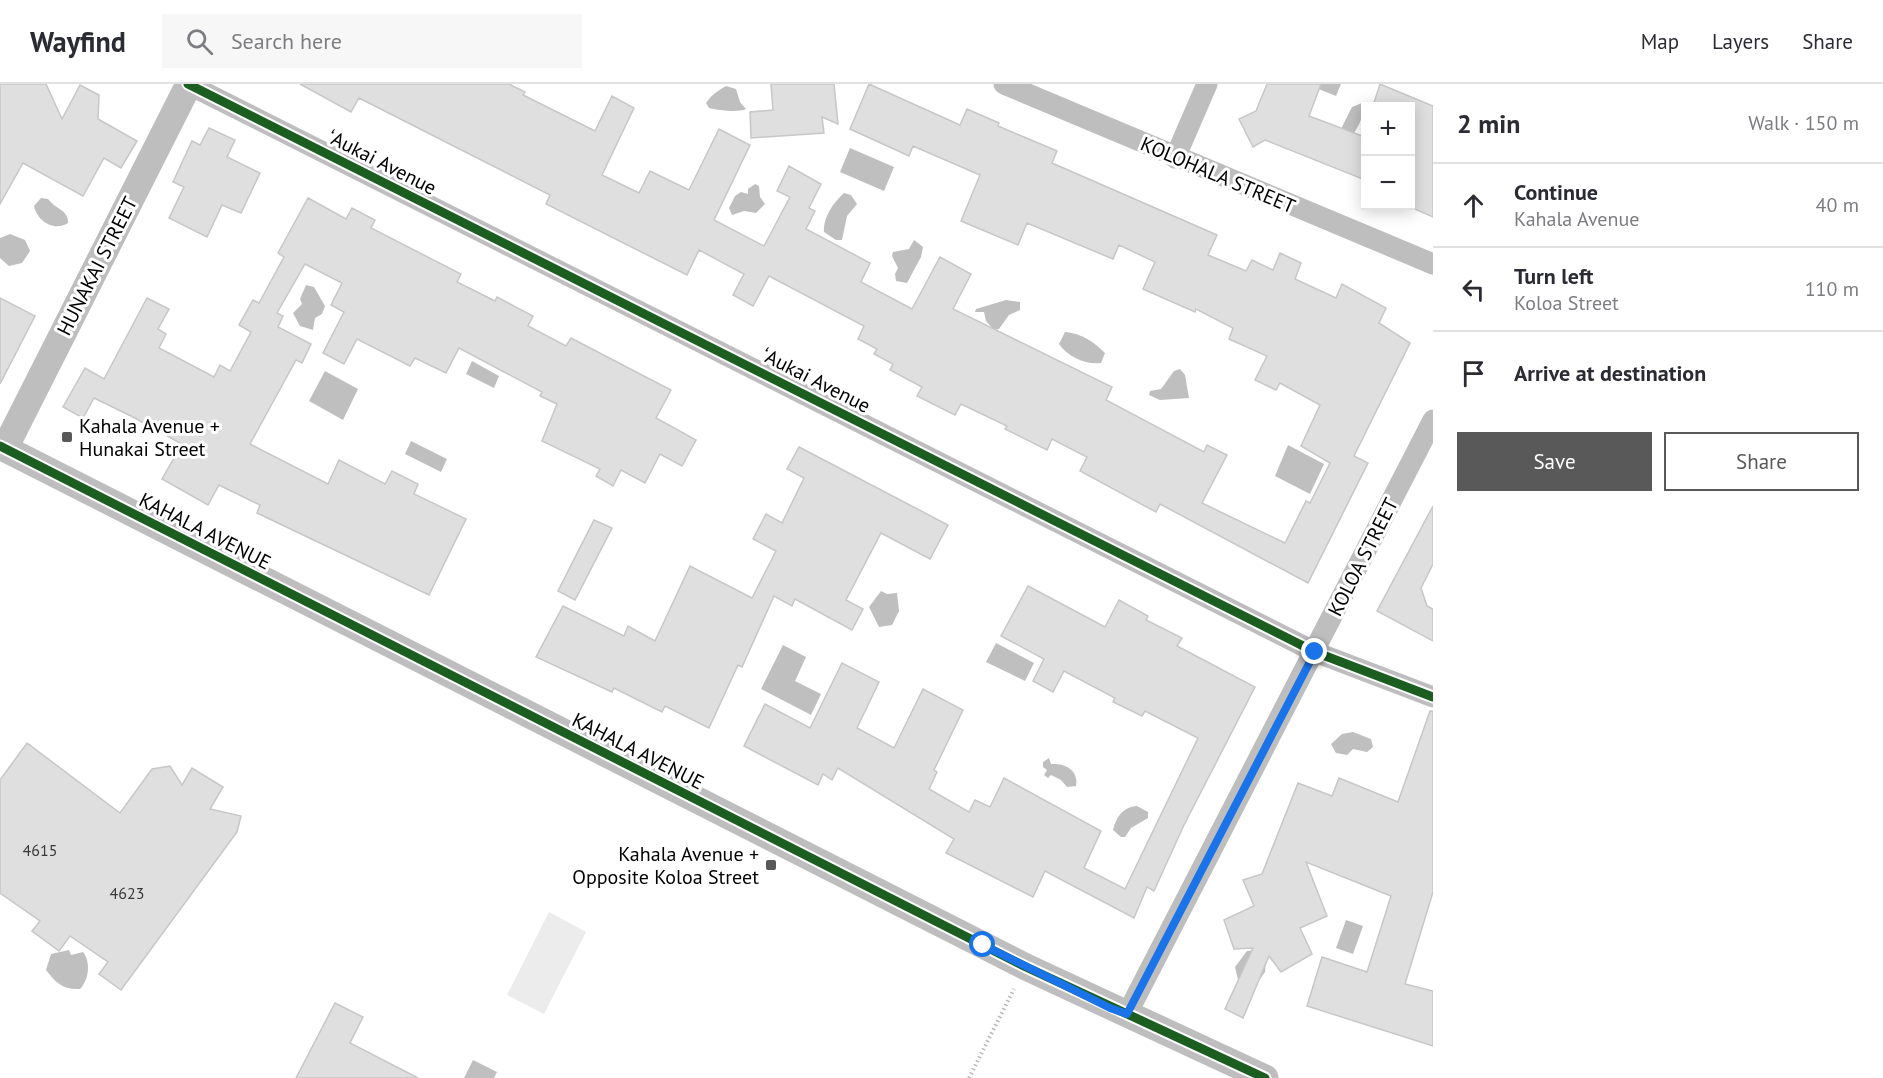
<!DOCTYPE html>
<meta charset="utf-8">
<style>
:root{--surface:#fff;--page:#f7f7f7;--text:#2b2b33;--muted:#7c7c81;--line:#e1e1e2;--accent:#595959}
body{margin:0;font-family:"PT Sans",sans-serif;background:var(--page);color:var(--text)}
.controls{position:absolute;right:18px;top:18px;display:grid;overflow:hidden;border-radius:0px;box-shadow:0 3px 15px #0003}
.controls button{width:54px;height:54px;display:grid;place-items:center;padding:0;border:0;border-bottom:2px solid var(--line);background:var(--surface);color:var(--text);font:30px sans-serif}
.stop{position:absolute;width:18px;height:18px;margin:-14px;border:4px solid #1a73e8;border-radius:50%;background:#fff}
.stop.end{background:#1a73e8;border-color:#fff;box-shadow:0 2px 6px #0008}
.list{margin:0;padding:0;list-style:none}
h2{display:flex;justify-content:space-between;align-items:center;height:78px;margin:0;padding:0 24px;font-size:26px}
h2 small{font-size:20px;font-weight:400;color:var(--muted)}
.list li{display:grid;grid-template-columns:39px 1fr auto;gap:18px;align-items:center;box-sizing:border-box;height:84px;padding:0 24px;border-top:2px solid var(--line)}
.list b{display:block;font-size:22px;white-space:nowrap}
.list p{margin:0;font-size:20px;white-space:nowrap;color:var(--muted)}
.list em{font-size:20px;font-style:normal;color:var(--muted)}
.actions{display:flex;gap:12px;padding:18px 24px}
.actions a{flex:1;padding:14px 0;border:2px solid var(--accent);border-radius:0px;text-align:center;font-size:21px;color:var(--accent)}
.actions .main{background:var(--accent);color:#fff}
.icon{flex:none;width:33px;height:33px;fill:none;stroke:currentColor;stroke-width:2;stroke-linecap:round;stroke-linejoin:round}
.map{position:relative;flex:none;width:1433px;height:994px;overflow:hidden}
header{display:flex;align-items:center;gap:36px;box-sizing:border-box;height:84px;padding:0 30px;background:var(--surface);border-bottom:2px solid var(--line)}
header strong{font-size:28px}
nav{display:flex;gap:33px;margin-inline-start:auto;font-size:21px}
.search{width:420px;height:54px;background:var(--page);display:flex;align-items:center;gap:15px;box-sizing:border-box;padding:0 21px;border-radius:0px;color:var(--muted);font-size:22px}
main{display:flex}
aside{flex:1;background:var(--surface)}
.map>svg:first-child{display:block}
.green{fill:#ececec}
.water{fill:#bfbfbf}
.building{fill:#dfdfdf;stroke:#c7c7c7;stroke-width:1.5}
.lines{fill:none;stroke-linecap:round;stroke-linejoin:round}
.path{stroke:#b9b9b9;stroke-width:4;stroke-dasharray:1.5 3;stroke-linecap:butt}
.minor{stroke:#bebebe;stroke-width:21}
.tertiary{stroke:#bebebe;stroke-width:27}
.cycleway-casing{stroke:#fff;stroke-width:13}
.cycleway{stroke:#1b5e20;stroke-width:9}
.route{stroke:#1a73e8;stroke-width:8}
.poi-dot{fill:#595959;stroke:#fff;stroke-width:2}
.labels{text-anchor:middle;stroke-width:6;stroke-linejoin:round;paint-order:stroke}
.number-label{font-size:16px;fill:#383838}
.street-label{font-size:20px;fill:#000;stroke:#fff}
.poi-label{font-size:20px;fill:#000;stroke:#fff;text-anchor:start}
</style>
<header>
<strong>Wayfind</strong>
<div class="search"><svg class="icon" aria-label="search" viewBox="0 0 24 24"><circle cx="10" cy="10" r="6"/><path d="M15 15l6 6"/></svg>Search here</div>
<nav><a>Map</a><a>Layers</a><a>Share</a></nav>
</header>
<main>
<div class="map">
<svg width="1433" height="994" viewBox="0 0 1433 994">
<rect width="100%" height="100%" fill="#fff"/>
<polygon class="green" points="549,828 586,848 544,930 507,911"/>
<g class="water">
<polygon points="1318,0 1341,0 1336,12 1316,4"/>
<path d="M726,2L736,5L740,18L746,25C738,29 717,26 709,24L706,19C712,10 718,7 726,2Z"/>
<path d="M1362,19C1364,31 1361,38 1354,49L1342,51V43L1352,23Z"/>
<polygon points="850,64 894,83 884,107 840,88"/>
<polygon points="755,100 759,102 760,113 765,120 756,129 744,127 732,131 729,124 735,112 741,108 748,110 748,105"/>
<path d="M844,109L851,111L857,120L847,132L842,156H836L824,148C823,133 834,118 844,109Z"/>
<path d="M41,114L48,115C55,125 69,126 68,139C54,148 37,137 34,122Z"/>
<polygon points="10,150 25,156 30,167 22,179 9,182 0,174 0,154"/>
<polygon points="914,156 923,163 921,173 907,199 896,197 895,190 898,184 892,172 893,168 909,165"/>
<polygon points="306,201 314,203 325,222 322,230 315,234 313,246 300,242 293,229 302,220 300,215"/>
<polygon points="1006,216 1020,218 1020,226 1009,231 999,245 994,246 986,237 984,228 975,228 976,225"/>
<path d="M1065,248C1081,249 1094,258 1105,269L1101,279C1086,281 1068,273 1059,260Z"/>
<polygon points="472,277 499,292 494,304 466,290"/>
<polygon points="1180,285 1185,291 1189,314 1160,316 1149,311 1150,307 1161,305 1174,287"/>
<polygon points="325,287 358,305 343,336 309,317"/>
<polygon points="411,357 447,375 441,388 405,370"/>
<polygon points="1288,361 1324,380 1310,410 1275,392"/>
<polygon points="881,507 887,510 897,509 899,527 892,541 879,543 869,523"/>
<polygon points="996,559 1034,579 1025,597 986,578"/>
<polygon points="783,561 806,573 795,597 821,610 811,631 761,605"/>
<polygon points="1353,648 1371,655 1373,663 1367,668 1353,665 1347,671 1336,669 1331,660 1342,650"/>
<path d="M1049,674L1051,680C1065,679 1079,686 1076,702L1067,703L1061,696L1051,691L1048,694L1044,691L1047,686L1043,683V678Z"/>
<path d="M1137,722L1148,728V734L1131,744L1125,753H1121L1113,746C1116,733 1123,723 1137,722Z"/>
<polygon points="1346,836 1363,842 1353,870 1336,864"/>
<path d="M69,866L71,871L83,868C91,878 89,896 80,905C63,906 56,899 46,886L51,870Z"/>
<polygon points="1255,866 1266,876 1265,888 1257,899 1238,896 1235,883 1247,867"/>
<polygon points="473,976 497,988 494,994 464,994"/>
</g>
<g class="building">
<polygon points="0,0 46,0 62,35 80,1 99,11 98,35 137,57 121,84 104,74 83,112 23,79 0,120"/>
<polygon points="300,0 509,0 525,8 523,11 595,47 612,12 634,24 602,91 639,109 650,87 689,106 719,45 750,61 714,136 764,162 790,113 777,107 789,82 821,100 809,124 815,127 806,145 870,179 861,198 912,225 940,173 971,190 953,225 1112,303 1106,316 1204,368 1207,361 1227,371 1202,419 1285,459 1306,417 1310,419 1330,379 1301,362 1320,321 1280,299 1276,306 1255,296 1267,272 1229,255 1233,244 1196,225 1195,228 1143,205 1155,178 1119,161 1113,175 1027,139 1018,161 961,137 980,91 913,62 909,72 850,45 869,0 960,41 967,25 999,39 998,42 1057,67 1052,79 1217,151 1208,171 1246,187 1252,176 1273,186 1280,169 1301,179 1295,195 1336,214 1342,200 1386,224 1379,239 1410,259 1354,372 1368,379 1308,499 1160,420 1156,428 1080,387 1087,373 1052,355 1047,366 1005,345 1007,342 961,320 955,331 917,312 922,303 890,286 893,280 874,270 877,265 858,255 864,242 769,192 753,222 733,211 744,190 699,166 687,191 546,120 550,111 359,14 351,28"/>
<polygon points="771,0 834,0 838,40 822,33 824,49 751,54 750,28 773,26"/>
<polygon points="1267,0 1321,0 1309,32 1365,53 1365,96 1265,56 1253,63 1239,35 1256,27"/>
<polygon points="1380,0 1433,22 1433,133 1410,123 1410,22 1373,22"/>
<polygon points="209,44 235,56 227,73 260,89 241,129 222,121 207,153 169,134 184,103 173,98 192,57 200,61"/>
<polygon points="308,114 346,135 352,124 375,136 371,144 461,190 457,198 495,217 497,213 533,232 528,242 566,262 571,254 671,306 656,334 696,356 682,382 660,370 645,399 621,386 613,402 596,392 600,385 542,357 557,320 540,312 542,308 459,264 446,289 415,274 410,282 357,255 344,280 323,269 344,228 331,221 342,199 305,180 277,229 283,232 278,243 311,260 302,279 296,276 250,360 328,400 339,376 385,400 392,387 418,400 414,410 466,435 429,511 257,429 260,421 219,401 208,421 162,395 182,360 133,333 94,314 83,334 63,323 85,284 104,295 147,214 169,225 158,245 166,250 159,264 214,293 220,281 230,287 251,248 239,241 253,216 259,219 284,173 278,169"/>
<polygon points="0,214 35,232 0,300"/>
<polygon points="799,363 948,441 930,475 881,449 846,516 863,525 852,546 795,515 792,522 774,512 742,583 738,581 709,644 665,622 662,628 614,604 612,608 536,573 563,522 624,552 628,542 655,557 690,482 752,514 776,467 753,455 766,430 782,439 804,394 787,385"/>
<polygon points="1433,422 1433,480 1421,504 1427,522 1433,525 1433,557 1377,527"/>
<polygon points="594,436 612,444 575,516 558,507"/>
<polygon points="1028,502 1105,543 1119,516 1148,532 1146,536 1182,554 1177,562 1255,603 1184,741 1154,807 1147,803 1134,834 1045,787 1033,813 946,769 954,755 838,684 832,696 823,690 818,701 744,662 765,620 810,644 842,579 879,598 857,644 894,664 923,605 963,626 934,686 937,688 929,705 969,728 975,716 990,723 1004,694 1101,747 1084,784 1125,805 1198,654 1145,627 1142,632 1113,618 1115,614 1064,587 1053,608 1033,597 1044,575 1001,552"/>
<polygon points="1430,627 1433,627 1433,808 1405,900 1433,907 1433,962 1307,922 1322,873 1367,888 1391,812 1306,778 1327,832 1300,844 1312,870 1281,888 1269,872 1243,934 1225,925 1253,864 1234,865 1224,836 1254,822 1243,796 1262,790 1298,699 1332,712 1339,694 1398,718"/>
<polygon points="27,659 120,729 152,685 170,682 182,701 192,684 223,703 210,725 241,732 237,748 121,906 99,890 108,878 70,852 59,867 32,847 40,837 0,809 0,696"/>
<polygon points="335,919 363,933 350,959 418,994 296,994"/>
</g>
<g class="lines">
<polyline class="path" points="969,994 1014,905"/>
<g class="minor">
<polyline points="188,0 1315,568 1433,613"/>
<polyline points="1004,0 1433,180"/>
<polyline points="1175,74 1207,0"/>
<polyline points="1127,930 1433,336"/>
</g>
<g class="tertiary">
<polyline points="0,362 1026,883 1265,994"/>
<polyline points="5,364 189,0"/>
</g>
<defs>
<g id="cycleway">
<polyline points="188,0 1315,568 1433,613"/>
<polyline points="0,362 1026,883 1265,994"/>
</g>
</defs>
<use href="#cycleway" class="cycleway-casing"/>
<use href="#cycleway" class="cycleway"/>
</g>
<g class="lines">
<polyline class="route" points="983,861 1110,924 1127,930 1315,568"/>
</g>
<g class="poi-dot">
<rect x="61" y="347" width="12" height="12" rx="3"/>
<rect x="765" y="775" width="12" height="12" rx="3"/>
</g>
<g class="labels">
<g class="number-label">
<text x="40" y="772">4615</text>
<text x="127" y="815">4623</text>
</g>
<g class="street-label">
<text transform="translate(382 78) rotate(27)" y="7">ʻAukai Avenue</text>
<text transform="translate(1218 91) rotate(23)" y="7">KOLOHALA STREET</text>
<text transform="translate(97 182) rotate(-63)" y="7">HUNAKAI STREET</text>
<text transform="translate(816 296) rotate(27)" y="7">ʻAukai Avenue</text>
<text transform="translate(205 447) rotate(27)" y="7">KAHALA AVENUE</text>
<text transform="translate(1363 473) rotate(-63)" y="7">KOLOA STREET</text>
<text transform="translate(638 667) rotate(27)" y="7">KAHALA AVENUE</text>
</g>
<g class="poi-label">
<text x="79" y="349">Kahala Avenue +<tspan x="79" dy="23">Hunakai Street</tspan></text>
<text x="759" y="777" text-anchor="end">Kahala Avenue +<tspan x="759" dy="23">Opposite Koloa Street</tspan></text>
</g>
</g>
</svg>
<div class="controls">
<button>+</button>
<button>−</button>
</div>
<div class="stop" style="left:983px;top:861px"></div>
<div class="stop end" style="left:1315px;top:568px"></div>
</div>
<aside>
<h2>2 min<small>Walk · 150 m</small></h2>
<ul class="list">
<li><svg class="icon" aria-label="ahead" viewBox="0 0 24 24"><path d="M12 20V5M6 11l6-6 6 6"/></svg><div><b>Continue</b><p>Kahala Avenue</p></div><em>40 m</em></li>
<li><svg class="icon" aria-label="left" viewBox="0 0 24 24"><path d="M17 20v-9H6M10 6l-5 5 5 5"/></svg><div><b>Turn left</b><p>Koloa Street</p></div><em>110 m</em></li>
<li><svg class="icon" aria-label="arrive" viewBox="0 0 24 24"><path d="M6 21V4h12l-3 4 3 4H6"/></svg><div><b>Arrive at destination</b></div></li>
</ul>
<div class="actions"><a class="main">Save</a><a>Share</a></div>
</aside>
</main>
